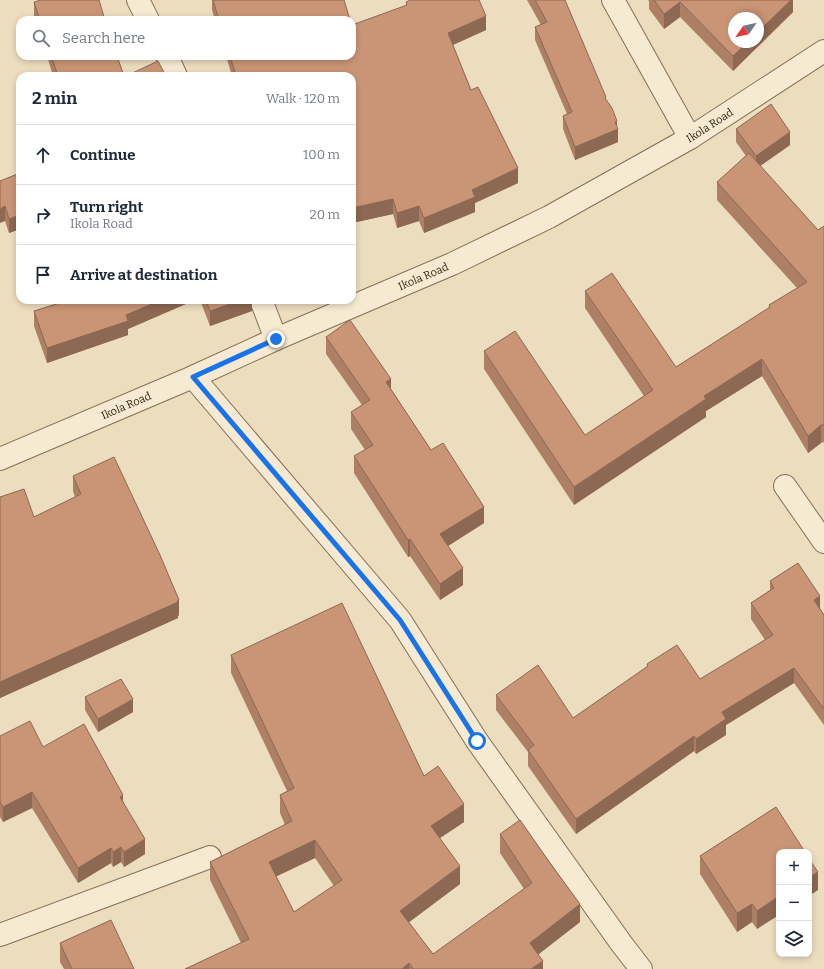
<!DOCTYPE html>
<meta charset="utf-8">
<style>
:root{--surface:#fff;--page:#f2f2f3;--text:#1f2937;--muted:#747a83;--line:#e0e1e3}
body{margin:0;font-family:Bitter,serif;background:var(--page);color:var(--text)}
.controls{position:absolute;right:12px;bottom:12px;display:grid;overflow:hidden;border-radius:8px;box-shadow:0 2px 6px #0003}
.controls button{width:36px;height:36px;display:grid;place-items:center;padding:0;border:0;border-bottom:1px solid var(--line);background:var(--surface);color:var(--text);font:20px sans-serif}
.compass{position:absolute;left:728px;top:12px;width:36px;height:36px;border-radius:50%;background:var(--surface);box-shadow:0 2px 6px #0003;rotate:236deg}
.stop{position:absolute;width:12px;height:12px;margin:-9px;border:3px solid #1a73e8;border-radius:50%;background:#fff}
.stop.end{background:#1a73e8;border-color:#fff;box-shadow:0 1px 4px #0008}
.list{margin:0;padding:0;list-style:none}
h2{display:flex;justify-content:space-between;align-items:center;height:52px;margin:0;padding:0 16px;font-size:17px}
h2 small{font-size:13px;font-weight:400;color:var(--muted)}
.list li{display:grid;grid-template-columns:26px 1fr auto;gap:12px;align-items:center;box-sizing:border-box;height:60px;padding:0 16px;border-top:1px solid var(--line)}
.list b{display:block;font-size:15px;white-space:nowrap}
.list p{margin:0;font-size:13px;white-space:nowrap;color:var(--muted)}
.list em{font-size:13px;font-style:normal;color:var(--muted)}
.icon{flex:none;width:22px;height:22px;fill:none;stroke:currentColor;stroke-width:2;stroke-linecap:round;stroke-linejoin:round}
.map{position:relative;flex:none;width:824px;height:969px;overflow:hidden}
.search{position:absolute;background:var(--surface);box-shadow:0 2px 6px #0003;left:16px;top:16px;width:340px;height:44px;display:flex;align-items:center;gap:10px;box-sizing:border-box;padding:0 14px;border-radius:12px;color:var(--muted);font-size:15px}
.panel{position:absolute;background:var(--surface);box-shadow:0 2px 6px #0003;left:16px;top:72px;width:340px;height:232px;border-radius:12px}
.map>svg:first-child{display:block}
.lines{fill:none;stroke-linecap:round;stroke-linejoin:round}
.minor-casing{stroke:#846e58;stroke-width:24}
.tertiary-casing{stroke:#846e58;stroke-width:24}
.minor{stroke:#f7ead2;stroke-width:22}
.tertiary{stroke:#f7ead2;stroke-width:22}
.wall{fill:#ad8065;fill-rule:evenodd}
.shaded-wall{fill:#8d6853}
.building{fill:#c99576;stroke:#8d6853;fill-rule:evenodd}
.route{stroke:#1a73e8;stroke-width:5}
.labels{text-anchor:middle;stroke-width:4;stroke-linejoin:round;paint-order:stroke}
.street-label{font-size:11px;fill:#34271c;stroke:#f4e7cf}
</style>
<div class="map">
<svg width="824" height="969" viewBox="0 0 824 969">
<rect width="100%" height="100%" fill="#ecddbf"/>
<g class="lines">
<defs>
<g id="minor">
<polyline points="138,0 148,20"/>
<polyline points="613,0 690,138"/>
<polyline points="167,56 176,76"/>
<polyline points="261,300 276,339"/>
<polyline points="193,377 400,620 477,741 621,943 641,969"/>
<polyline points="785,486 824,542"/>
<polyline points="0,935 210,857"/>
</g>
<g id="tertiary">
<path id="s1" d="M0,459L193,377L276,339L452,264L549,217L690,138L824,51"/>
</g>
</defs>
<use href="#minor" class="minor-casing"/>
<use href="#tertiary" class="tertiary-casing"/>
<use href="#minor" class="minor"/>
<use href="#tertiary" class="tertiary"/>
</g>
<g class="wall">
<polygon points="212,0 344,0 350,20 215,20 212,10"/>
<polygon points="527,0 565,0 617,127 618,142 575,160 563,129 563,116 567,114 535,40 535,27 541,25"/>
<polygon points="648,0 793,0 793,12 733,71 680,17 664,29 649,9 649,1"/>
<polygon points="34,2 105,20 35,20 34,17"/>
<polygon points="406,2 486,30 453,45 471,90 518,183 475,203 475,212 424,233 419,221 397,228 393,214 352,223 352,76 232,76 226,56 352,56 406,5"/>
<polygon points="47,56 117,56 124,76 53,76"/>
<polygon points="736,129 790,145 760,166 818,230 824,226 824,442 821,443 808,453 762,376 706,411 706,417 574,505 484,369 484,351 585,435 644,396 585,308 585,291 676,367 769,308 769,305 797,288 717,200 717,182 746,156 736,142"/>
<polygon points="20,173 20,229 9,233 5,221 0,181"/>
<polygon points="69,300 195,300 128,329 128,335 47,363 34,326 34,311"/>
<polygon points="200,300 252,300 252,311 210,326"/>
<polygon points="326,337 391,389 431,450 484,523 448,546 463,585 440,600 410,556 408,557 354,473 354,456 365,450 351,429 351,412 362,405 326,354"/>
<polygon points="73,476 179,615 178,616 178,618 0,698 0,497 34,517 75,497 73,491"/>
<polygon points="770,581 820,609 824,615 824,725 794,683 726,725 726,735 696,754 694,751 576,834 528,766 528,752 496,710 496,695 573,718 647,667 647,664 700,679 765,640 751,619 751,603 770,590"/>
<path d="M231,655L424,776L464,822L440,838L460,884L409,922L433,954L524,889L500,853V834L580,922L538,954L543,969H185L241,943L210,880V862L285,825L280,813V795L287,791L231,673ZM315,858L334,886L294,912L276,876Z"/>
<polygon points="85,697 133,712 98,732 85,710"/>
<polygon points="0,736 43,747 123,801 145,854 124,867 121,862 113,867 111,863 78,883 32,808 3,822 0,817"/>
<polygon points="776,807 757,929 752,922 737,932 700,874 700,856"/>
<polygon points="60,943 134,969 64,969 60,962"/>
</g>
<g class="shaded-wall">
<polygon points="791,0 793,0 793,12 733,71 733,56 748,42 758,42 758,32"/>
<polygon points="680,2 680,17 664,29 664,14"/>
<polygon points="486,16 486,30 448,47 448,33"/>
<polygon points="617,121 617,130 618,129 618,142 575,160 575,147"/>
<polygon points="790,132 790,145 756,169 756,156"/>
<polygon points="518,168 518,183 475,203 475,212 424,233 424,218 472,190"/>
<polygon points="393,199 393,214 352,223 352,208"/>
<polygon points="5,206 5,221 0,223 0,209"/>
<polygon points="419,206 419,221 397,228 397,213"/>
<polygon points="20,215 20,229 9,233 9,219"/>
<polygon points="161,300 195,300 128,329 128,335 47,363 47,348"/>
<polygon points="242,300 252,300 252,311 210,326 210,311"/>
<polygon points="275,300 282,300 275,302"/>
<polygon points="762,359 762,376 706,411 706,417 574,505 574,487 704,396"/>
<polygon points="391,379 391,395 386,382"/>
<polygon points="821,425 821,443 808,453 808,436"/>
<polygon points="484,507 484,523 440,551 440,534"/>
<polygon points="410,539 410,556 408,557 408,540"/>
<polygon points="463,568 463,585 440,600 440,584"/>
<polygon points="820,596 820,612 814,600"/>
<polygon points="179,600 179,615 178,616 178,618 0,698 0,682"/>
<polygon points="794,668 794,683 726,725 726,735 696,754 696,739 722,712"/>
<polygon points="133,699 133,712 98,732 98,719"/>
<polygon points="694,736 694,751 576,834 576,819"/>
<polygon points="32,792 32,808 3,822 3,807"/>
<polygon points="123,795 123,810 120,797"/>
<polygon points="464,804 464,822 431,844 431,826"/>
<polygon points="145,839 145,854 124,867 124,852"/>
<polygon points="315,840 315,858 269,880 269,862"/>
<polygon points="121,847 121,862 113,867 113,852"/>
<polygon points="111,848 111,863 78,883 78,868"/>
<polygon points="460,866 460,884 400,929 400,911"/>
<polygon points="818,872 818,890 809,896 809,877"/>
<polygon points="779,896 779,915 757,929 757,911"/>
<polygon points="580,904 580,922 530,961 530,943"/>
<polygon points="752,904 752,922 737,932 737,913"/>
<polygon points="543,961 543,969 531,969"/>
<polygon points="409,963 409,969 402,969"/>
</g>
<g class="building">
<polygon points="41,0 99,0 105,20 40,20 34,2"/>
<polygon points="213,0 344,0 350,20 219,20"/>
<polygon points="411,0 479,0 486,16 448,33 471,90 478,87 518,168 472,190 475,197 424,218 419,206 397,213 393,199 352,208 352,76 236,76 230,56 352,56 352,25 407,5 406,2"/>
<polygon points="535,0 565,0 606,97 605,98 612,108 617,121 615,122 618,129 575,147 563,116 572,112 535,27 547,22"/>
<polygon points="654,0 791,0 758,32 758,18 734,18 734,42 748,42 733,56 680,2 664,14"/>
<polygon points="51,56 117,56 124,76 58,76"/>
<polygon points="158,61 166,76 126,76"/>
<polygon points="771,104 790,132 756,156 736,129"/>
<polygon points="749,153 818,230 824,226 824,425 821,425 808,436 762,359 704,396 706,399 574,487 484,351 515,331 585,435 653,390 585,291 612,273 676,367 770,307 769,305 807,282 717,182"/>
<polygon points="20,173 20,215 9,219 5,206 0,209 0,181"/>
<polygon points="69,300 161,300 126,315 128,321 47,348 34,311"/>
<polygon points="206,300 242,300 210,311"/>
<polygon points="350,320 391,379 386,382 431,450 443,443 484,507 440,534 463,568 440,584 410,539 408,540 354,456 373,445 351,412 370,400 326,337"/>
<polygon points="114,457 160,555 179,600 177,601 178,602 0,682 0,497 24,489 34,517 81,494 73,476"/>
<polygon points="798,563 820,596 814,600 824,615 824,709 794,668 722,712 726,719 696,739 694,736 576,819 528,750 534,745 496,695 538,665 573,718 648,666 647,664 677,645 700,679 773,635 751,603 774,588 770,581"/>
<path d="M342,603L424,776L438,766L464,804L431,826L460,866L400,911L433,954L532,883L500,834L520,820L550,863L580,904L530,943L543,961L531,969H413L409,963L402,969H185L249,939L210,862L292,821L280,795L294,788L231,655ZM315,840L342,880L294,912L269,862Z"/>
<polygon points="121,679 133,699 98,719 85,697"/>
<polygon points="30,721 43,747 84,724 123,795 120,797 145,839 124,852 121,847 113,852 111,848 78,868 32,792 3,807 0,802 0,736"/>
<polygon points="776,807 805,852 779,852 779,896 757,911 752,904 737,913 700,856"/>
<polygon points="809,859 818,872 809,877"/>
<polygon points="111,920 134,969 72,969 60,943"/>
</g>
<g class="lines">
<polyline class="route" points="276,339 193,377 400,620 477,741"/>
</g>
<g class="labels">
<g class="street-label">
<text dy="4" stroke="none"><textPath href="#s1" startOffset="785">Ikola Road</textPath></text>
<text dy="4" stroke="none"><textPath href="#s1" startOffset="461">Ikola Road</textPath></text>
<text dy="4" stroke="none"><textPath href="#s1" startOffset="137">Ikola Road</textPath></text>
</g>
</g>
</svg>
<div class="controls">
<button>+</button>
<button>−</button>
<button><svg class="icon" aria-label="layers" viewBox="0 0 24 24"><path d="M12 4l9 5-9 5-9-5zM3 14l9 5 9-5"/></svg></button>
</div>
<svg class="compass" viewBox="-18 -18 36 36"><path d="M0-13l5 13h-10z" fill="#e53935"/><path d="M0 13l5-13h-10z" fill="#747a83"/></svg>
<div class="stop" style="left:477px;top:741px"></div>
<div class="stop end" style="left:276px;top:339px"></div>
<div class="search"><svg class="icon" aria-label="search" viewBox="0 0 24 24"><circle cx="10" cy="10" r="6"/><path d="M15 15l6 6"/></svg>Search here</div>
<section class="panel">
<h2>2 min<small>Walk · 120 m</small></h2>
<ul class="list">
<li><svg class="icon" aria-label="ahead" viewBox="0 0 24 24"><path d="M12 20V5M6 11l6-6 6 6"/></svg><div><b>Continue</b></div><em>100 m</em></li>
<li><svg class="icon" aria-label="right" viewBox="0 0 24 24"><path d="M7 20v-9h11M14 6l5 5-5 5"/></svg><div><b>Turn right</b><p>Ikola Road</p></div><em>20 m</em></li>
<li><svg class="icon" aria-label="arrive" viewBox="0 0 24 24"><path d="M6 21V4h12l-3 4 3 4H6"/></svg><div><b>Arrive at destination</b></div></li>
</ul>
</section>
</div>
